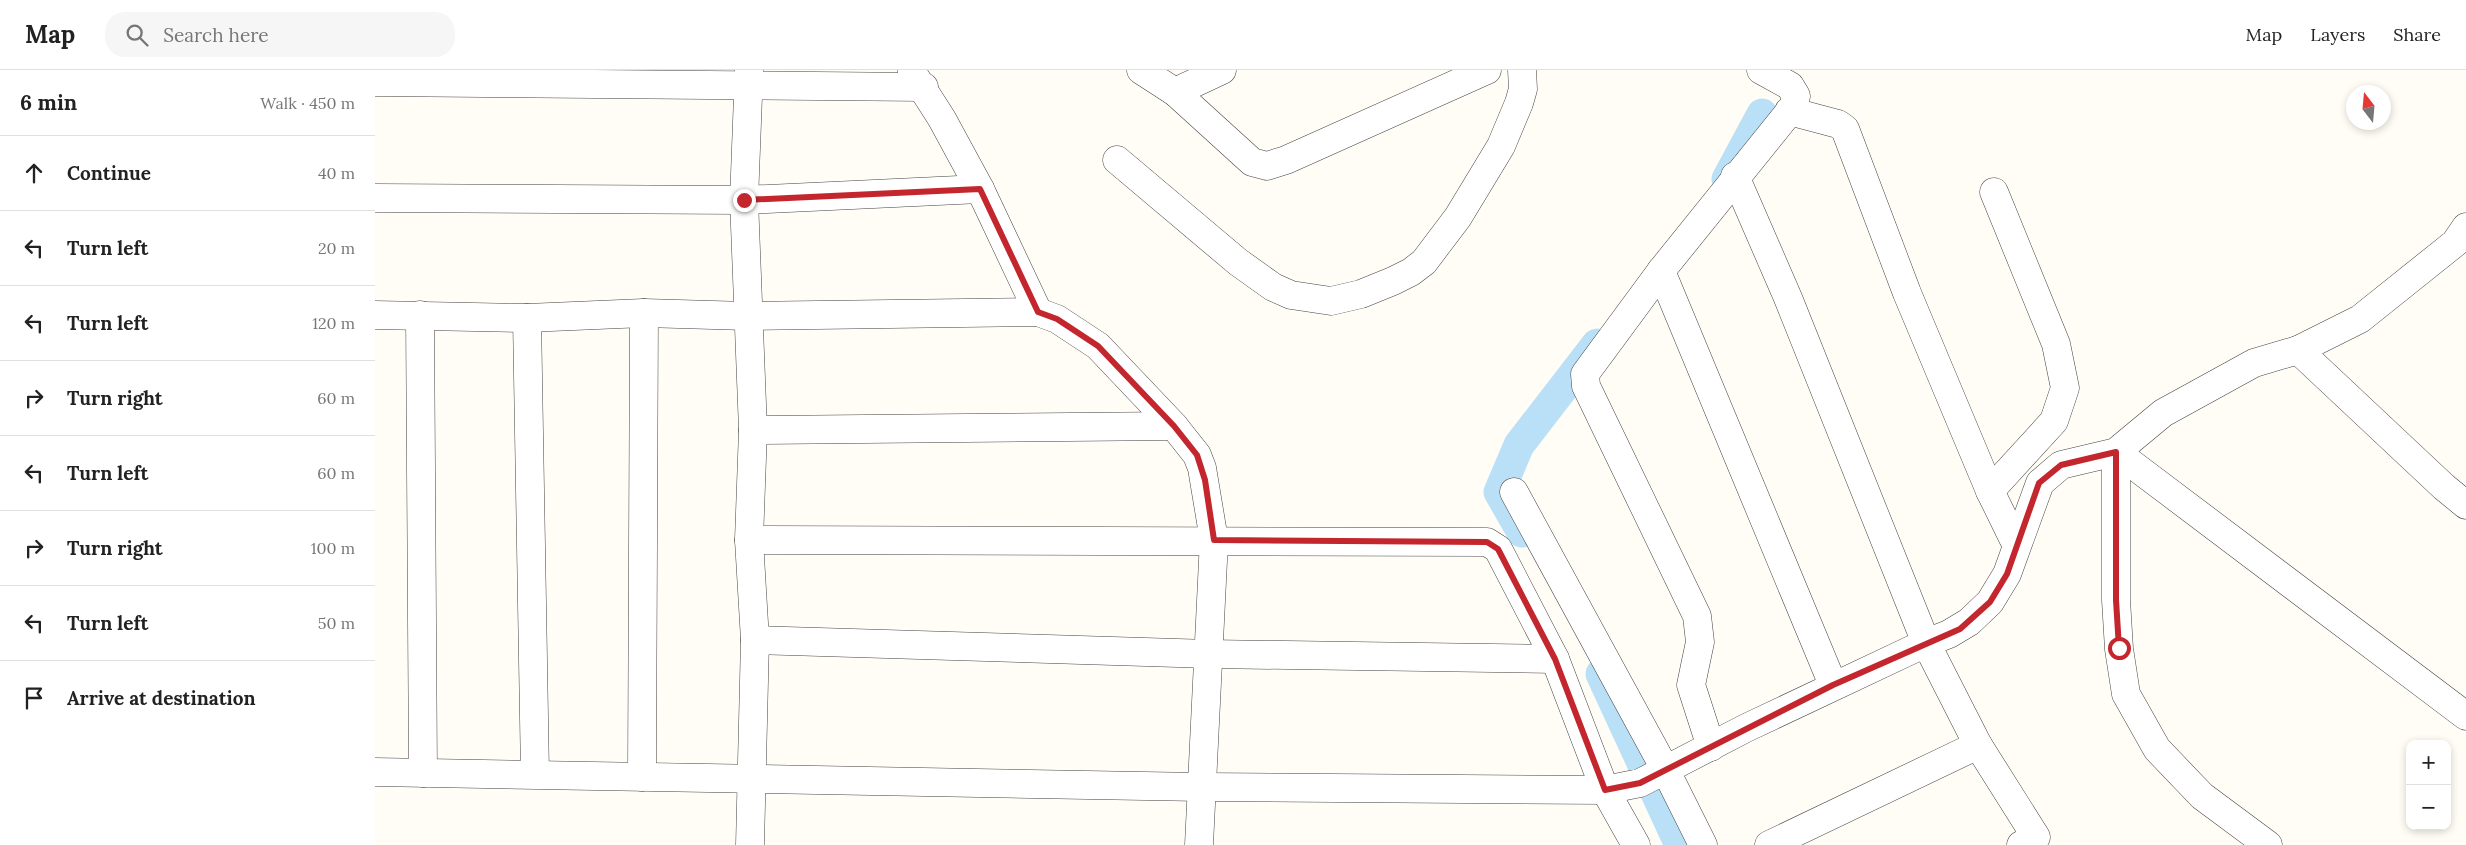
<!DOCTYPE html>
<meta charset="utf-8">
<style>
:root{--surface:#fff;--page:#f6f6f6;--text:#222;--muted:#767676;--line:#e0e0e0}
body{margin:0;font-family:Lora,serif;background:var(--page);color:var(--text)}
.controls{position:absolute;right:15px;bottom:15px;display:grid;overflow:hidden;border-radius:10px;box-shadow:0 2px 8px #0003}
.controls button{width:45px;height:45px;display:grid;place-items:center;padding:0;border:0;border-bottom:1px solid var(--line);background:var(--surface);color:var(--text);font:25px sans-serif}
.compass{position:absolute;left:1971px;top:15px;width:45px;height:45px;border-radius:50%;background:var(--surface);box-shadow:0 2px 8px #0003;rotate:344deg}
.stop{position:absolute;width:15px;height:15px;margin:-11px;border:4px solid #c4262e;border-radius:50%;background:#fff}
.stop.end{background:#c4262e;border-color:#fff;box-shadow:0 1px 5px #0008}
.list{margin:0;padding:0;list-style:none}
h2{display:flex;justify-content:space-between;align-items:center;height:65px;margin:0;padding:0 20px;font-size:21px}
h2 small{font-size:16px;font-weight:400;color:var(--muted)}
.list li{display:grid;grid-template-columns:32px 1fr auto;gap:15px;align-items:center;box-sizing:border-box;height:75px;padding:0 20px;border-top:1px solid var(--line)}
.list b{display:block;font-size:19px;white-space:nowrap}
.list em{font-size:16px;font-style:normal;color:var(--muted)}
.icon{flex:none;width:28px;height:28px;fill:none;stroke:currentColor;stroke-width:2;stroke-linecap:round;stroke-linejoin:round}
.map{position:relative;flex:none;width:2091px;height:775px;overflow:hidden}
header{display:flex;align-items:center;gap:30px;box-sizing:border-box;height:70px;padding:0 25px;background:var(--surface);border-bottom:1px solid var(--line)}
header strong{font-size:24px}
nav{display:flex;gap:28px;margin-inline-start:auto;font-size:18px}
.search{width:350px;height:45px;background:var(--page);display:flex;align-items:center;gap:12px;box-sizing:border-box;padding:0 18px;border-radius:20px;color:var(--muted);font-size:19px}
main{display:flex}
aside{flex:1;background:var(--surface)}
.map>svg:first-child{display:block}
.lines{fill:none;stroke-linecap:round;stroke-linejoin:round}
.canal{stroke:#b9e0f7;stroke-width:31}
.street-casing{stroke:#444;stroke-width:29}
.street{stroke:#fff;stroke-width:28}
.route{stroke:#c4262e;stroke-width:6}
</style>
<header>
<strong>Map</strong>
<div class="search"><svg class="icon" aria-label="search" viewBox="0 0 24 24"><circle cx="10" cy="10" r="6"/><path d="M15 15l6 6"/></svg>Search here</div>
<nav><a>Map</a><a>Layers</a><a>Share</a></nav>
</header>
<main>
<aside>
<h2>6 min<small>Walk · 450 m</small></h2>
<ul class="list">
<li><svg class="icon" aria-label="ahead" viewBox="0 0 24 24"><path d="M12 20V5M6 11l6-6 6 6"/></svg><div><b>Continue</b></div><em>40 m</em></li>
<li><svg class="icon" aria-label="left" viewBox="0 0 24 24"><path d="M17 20v-9H6M10 6l-5 5 5 5"/></svg><div><b>Turn left</b></div><em>20 m</em></li>
<li><svg class="icon" aria-label="left" viewBox="0 0 24 24"><path d="M17 20v-9H6M10 6l-5 5 5 5"/></svg><div><b>Turn left</b></div><em>120 m</em></li>
<li><svg class="icon" aria-label="right" viewBox="0 0 24 24"><path d="M7 20v-9h11M14 6l5 5-5 5"/></svg><div><b>Turn right</b></div><em>60 m</em></li>
<li><svg class="icon" aria-label="left" viewBox="0 0 24 24"><path d="M17 20v-9H6M10 6l-5 5 5 5"/></svg><div><b>Turn left</b></div><em>60 m</em></li>
<li><svg class="icon" aria-label="right" viewBox="0 0 24 24"><path d="M7 20v-9h11M14 6l5 5-5 5"/></svg><div><b>Turn right</b></div><em>100 m</em></li>
<li><svg class="icon" aria-label="left" viewBox="0 0 24 24"><path d="M17 20v-9H6M10 6l-5 5 5 5"/></svg><div><b>Turn left</b></div><em>50 m</em></li>
<li><svg class="icon" aria-label="arrive" viewBox="0 0 24 24"><path d="M6 21V4h12l-3 4 3 4H6"/></svg><div><b>Arrive at destination</b></div></li>
</ul>
</aside>
<div class="map">
<svg width="2091" height="775" viewBox="0 0 2091 775">
<rect width="100%" height="100%" fill="#fffdf5"/>
<g class="lines">
<g class="canal">
<polyline points="1352,109 1387,44"/>
<polyline points="1147,462 1124,422 1144,375 1222,274"/>
<polyline points="1226,604 1305,775"/>
</g>
<defs>
<g id="street">
<polyline points="374,0 369,130 378,360 374,470 380,570 375,775"/>
<polyline points="766,0 800,22 877,92 892,96 911,90 1112,0"/>
<polyline points="537,2 567,49 605,119 663,242"/>
<polyline points="0,12 549,17"/>
<polyline points="800,22 847,0"/>
<polyline points="1414,41 1463,54 1470,59 1532,223 1615,421 1641,474"/>
<polyline points="742,90 863,192 898,217 916,225 956,231 986,224 1018,211 1036,202 1049,192 1083,147 1126,76 1144,33 1148,19 1147,0"/>
<polyline points="1360,106 1413,228 1551,573 1603,675 1661,767 1646,775"/>
<polyline points="0,128 369,130 605,119"/>
<polyline points="1286,201 1458,615"/>
<polyline points="0,245 152,248 269,243 372,246 663,242 682,249 723,276 799,356 822,385 827,398 839,470 824,775"/>
<polyline points="45,245 48,703"/>
<polyline points="152,248 160,704"/>
<polyline points="1923,280 2069,417 2091,435"/>
<polyline points="378,360 799,356"/>
<polyline points="1615,421 1679,351 1690,318 1681,274 1619,122"/>
<polyline points="1139,422 1290,699 1328,775"/>
<polyline points="374,470 1112,472 1123,479 1180,589 1230,720 1261,775"/>
<polyline points="380,570 835,584 1180,589"/>
<polyline points="1336,677 1316,615 1325,572 1322,546 1211,316 1210,304 1286,201 1419,36 1421,26 1415,16 1386,0"/>
<polyline points="0,702 826,717 1230,720 1265,713 1371,658 1551,573 1574,564 1594,552 1615,532 1632,504 1665,413 1686,395 1741,382 1788,343 1879,293 1923,280 1985,249 2080,173 2091,157"/>
<polyline points="267,707 269,243"/>
<polyline points="1394,775 1603,675"/>
<polyline points="1893,775 1827,726 1782,679 1751,624 1744,579 1741,530 1741,382 2091,646"/>
</g>
</defs>
<use href="#street" class="street-casing"/>
<use href="#street" class="street"/>
</g>
<g class="lines">
<polyline class="route" points="369,130 605,119 663,242 682,249 723,276 799,356 822,385 830,410 839,470 1112,472 1123,479 1180,589 1230,720 1265,713 1458,615 1585,559 1615,532 1632,504 1664,413 1686,395 1741,382 1741,530 1744,578"/>
</g>
</svg>
<div class="controls">
<button>+</button>
<button>−</button>
</div>
<svg class="compass" viewBox="-18 -18 36 36"><path d="M0-13l5 13h-10z" fill="#e53935"/><path d="M0 13l5-13h-10z" fill="#767676"/></svg>
<div class="stop" style="left:1744px;top:578px"></div>
<div class="stop end" style="left:369px;top:130px"></div>
</div>
</main>
